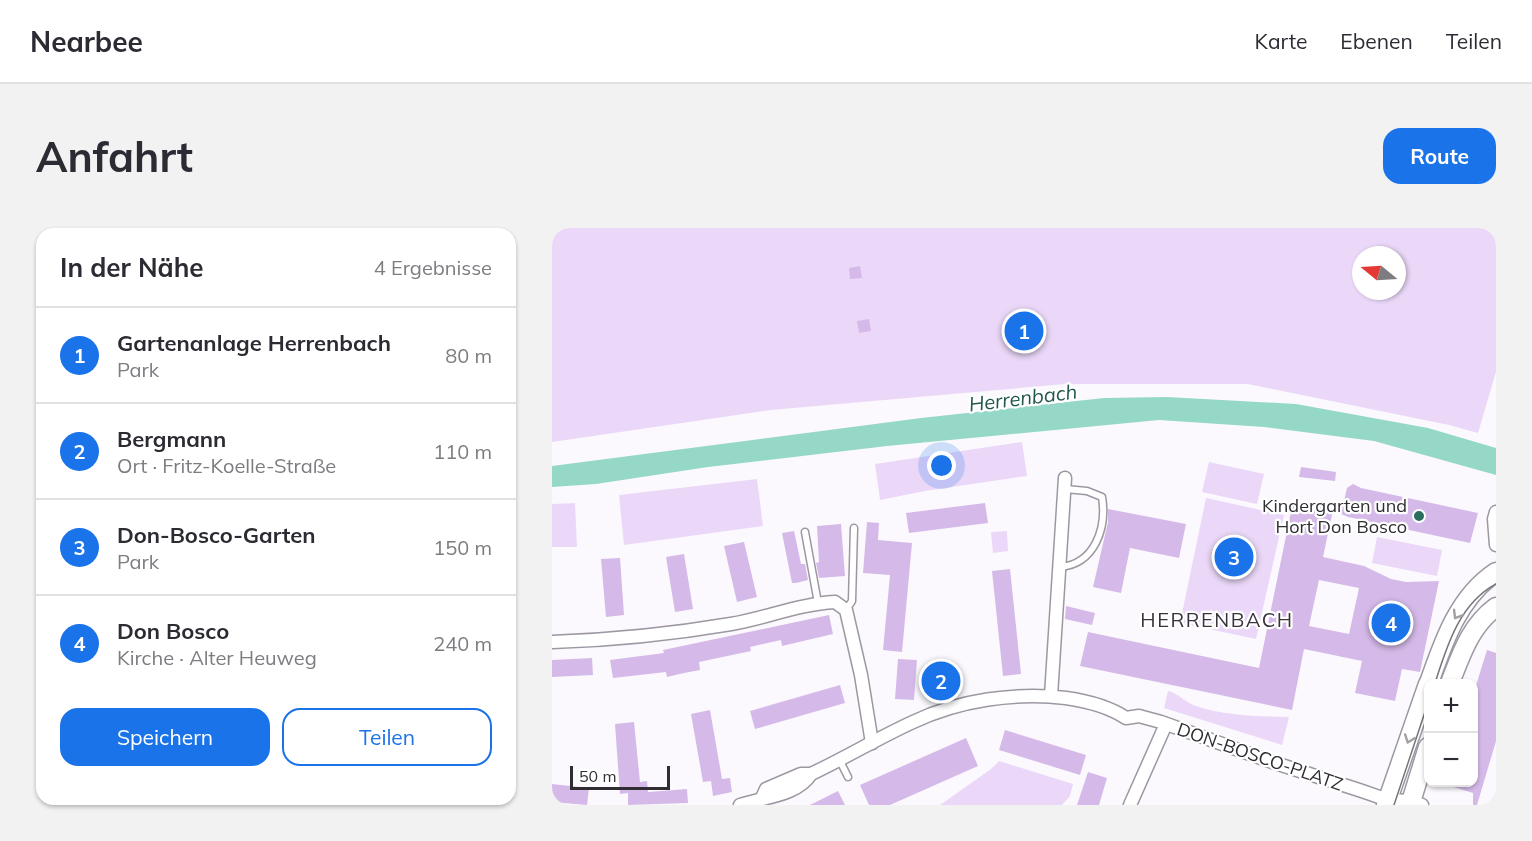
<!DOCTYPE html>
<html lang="de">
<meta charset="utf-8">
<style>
:root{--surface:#fff;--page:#f2f2f3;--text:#2b2b33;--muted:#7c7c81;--line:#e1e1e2;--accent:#1a73e8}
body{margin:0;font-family:Mulish,sans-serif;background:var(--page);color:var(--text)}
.controls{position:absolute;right:18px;bottom:18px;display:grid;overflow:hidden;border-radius:12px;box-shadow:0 2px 4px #0004}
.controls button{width:54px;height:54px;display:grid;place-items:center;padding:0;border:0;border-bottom:2px solid var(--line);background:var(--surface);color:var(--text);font:30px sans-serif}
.compass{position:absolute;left:800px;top:18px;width:54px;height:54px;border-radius:50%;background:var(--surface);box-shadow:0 2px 4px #0004;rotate:288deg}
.scale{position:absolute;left:18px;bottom:15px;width:100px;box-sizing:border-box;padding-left:6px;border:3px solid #2f2d31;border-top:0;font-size:16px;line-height:21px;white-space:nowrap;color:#2f2d31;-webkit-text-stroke:4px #fff;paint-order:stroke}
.you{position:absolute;left:390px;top:238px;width:21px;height:21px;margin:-15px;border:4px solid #fff;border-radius:50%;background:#1a73e8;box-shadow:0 0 0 9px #1a73e833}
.badge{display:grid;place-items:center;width:39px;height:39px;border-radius:50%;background:var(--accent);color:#fff;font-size:20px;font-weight:700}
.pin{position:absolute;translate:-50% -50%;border:3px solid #fff;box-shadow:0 2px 6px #0006}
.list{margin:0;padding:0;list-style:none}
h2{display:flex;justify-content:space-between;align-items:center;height:78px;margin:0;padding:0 24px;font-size:26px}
h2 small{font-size:20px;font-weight:400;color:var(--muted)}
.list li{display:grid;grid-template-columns:39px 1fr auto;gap:18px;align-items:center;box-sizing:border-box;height:96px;padding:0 24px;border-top:2px solid var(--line)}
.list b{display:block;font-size:22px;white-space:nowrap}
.list p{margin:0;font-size:20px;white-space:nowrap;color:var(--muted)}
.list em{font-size:20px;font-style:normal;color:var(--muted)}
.actions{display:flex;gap:12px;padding:18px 24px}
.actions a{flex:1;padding:14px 0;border:2px solid var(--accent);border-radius:18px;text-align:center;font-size:21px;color:var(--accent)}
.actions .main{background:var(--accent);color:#fff}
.map{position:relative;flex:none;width:944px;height:577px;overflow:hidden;border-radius:18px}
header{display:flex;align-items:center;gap:36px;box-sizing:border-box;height:84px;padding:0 30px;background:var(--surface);border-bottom:2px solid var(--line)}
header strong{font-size:28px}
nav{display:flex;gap:33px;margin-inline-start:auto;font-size:21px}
.intro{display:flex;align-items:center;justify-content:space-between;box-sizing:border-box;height:144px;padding:0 36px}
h1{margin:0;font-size:42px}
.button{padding:15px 27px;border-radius:18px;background:var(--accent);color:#fff;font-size:21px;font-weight:700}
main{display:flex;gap:36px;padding:0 36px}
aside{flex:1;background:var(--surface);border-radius:18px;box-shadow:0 2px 4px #0004}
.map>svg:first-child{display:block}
.green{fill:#ebd8f9;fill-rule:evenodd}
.water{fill:#96d8c7}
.building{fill:#d5bae9;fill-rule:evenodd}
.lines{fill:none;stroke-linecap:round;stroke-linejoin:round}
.lane-casing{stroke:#9d97a2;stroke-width:9}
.street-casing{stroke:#9d97a2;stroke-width:15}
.secondary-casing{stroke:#9d97a2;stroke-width:21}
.lane{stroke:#fff;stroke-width:6}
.street{stroke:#fff;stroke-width:12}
.secondary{stroke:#fff;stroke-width:18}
.tram{stroke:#767478;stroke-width:1.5}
.oneway{stroke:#a1a0a2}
.poi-dot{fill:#2a6e5f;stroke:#fff;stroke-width:2}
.labels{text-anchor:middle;stroke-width:4.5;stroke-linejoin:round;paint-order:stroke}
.poi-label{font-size:18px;fill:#2f2d31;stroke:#fff;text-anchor:end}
.street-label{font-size:18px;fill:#2f2d31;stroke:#fff}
.water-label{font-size:20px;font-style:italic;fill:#22584c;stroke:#fff}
.neighbourhood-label{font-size:20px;letter-spacing:1.5px;fill:#39333c;stroke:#fff}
</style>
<header>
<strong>Nearbee</strong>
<nav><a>Karte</a><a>Ebenen</a><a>Teilen</a></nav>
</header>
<div class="intro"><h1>Anfahrt</h1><a class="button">Route</a></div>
<main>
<aside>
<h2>In der Nähe<small>4 Ergebnisse</small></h2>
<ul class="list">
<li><span class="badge">1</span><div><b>Gartenanlage Herrenbach</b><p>Park</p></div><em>80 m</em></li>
<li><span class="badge">2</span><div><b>Bergmann</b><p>Ort · Fritz-Koelle-Straße</p></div><em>110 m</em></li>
<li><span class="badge">3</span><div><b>Don-Bosco-Garten</b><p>Park</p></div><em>150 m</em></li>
<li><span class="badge">4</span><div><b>Don Bosco</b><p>Kirche · Alter Heuweg</p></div><em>240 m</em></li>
</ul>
<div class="actions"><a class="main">Speichern</a><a>Teilen</a></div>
</aside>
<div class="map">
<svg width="944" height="577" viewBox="0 0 944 577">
<rect width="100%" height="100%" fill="#fbf9fd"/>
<g class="green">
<path d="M0,0H944V144L926,205L897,197L696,156H513L219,182L0,214ZM809,27H845V63H809Z"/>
<polygon points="470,214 475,248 373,263 328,272 323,236"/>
<polygon points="657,234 712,246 705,276 650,264"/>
<polygon points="205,251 211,298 72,317 67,267"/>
<polygon points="654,270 732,287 704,411 628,395"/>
<polygon points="23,275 25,319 0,319 0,276"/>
<polygon points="455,303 456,323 441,325 439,304"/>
<polygon points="825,309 890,322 885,348 820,335"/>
<path d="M616,463C626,465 634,475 644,478C673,488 707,488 737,489L730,517L612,480Z"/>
<polygon points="447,533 521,556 518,568 510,577 388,577 439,541"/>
</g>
<polygon class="water" points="615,169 744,176 876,200 944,220 944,247 822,213 712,199 607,192 335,218 156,239 44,256 0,259 0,238 369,190 552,170"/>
<g class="building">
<polygon points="308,38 310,50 298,51 297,40"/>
<polygon points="317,91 319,103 307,105 305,93"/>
<polygon points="749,239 784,244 783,253 747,249"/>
<polygon points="801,256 809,260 926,285 918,315 796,289 789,286 795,260"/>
<path d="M741,274L781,282L771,329L812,338L839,351L854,354L887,353L868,444L850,441L843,473L803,465L810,433L752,421L740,482L528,438L536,404L707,440ZM767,352L807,360L797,406L757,398Z"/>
<polygon points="433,275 436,295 357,305 354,285"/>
<polygon points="556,281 634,296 627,330 578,320 569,365 541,359 556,294"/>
<polygon points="315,294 327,295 326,312 360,315 350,424 331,422 338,347 311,345"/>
<polygon points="289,296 293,348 267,350 264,335 267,334 265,298"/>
<polygon points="242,303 249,336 253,336 256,352 244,355 240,355 230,305"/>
<polygon points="192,314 205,369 185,374 172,318"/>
<polygon points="132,326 141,381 123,384 114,329"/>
<polygon points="68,330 72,387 54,389 49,331"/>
<polygon points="458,341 469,446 451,448 440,343"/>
<polygon points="514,378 543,385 540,397 513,391"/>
<polygon points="277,387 281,406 230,418 229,412 198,419 199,423 147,434 148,442 132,445 115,449 114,444 61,450 58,432 112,425 111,422"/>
<polygon points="935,422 944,425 944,513 925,577 921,577 921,565 895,557 895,555 921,555 921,467"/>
<polygon points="40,430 41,447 0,449 0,432"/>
<polygon points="346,431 365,432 362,472 343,471"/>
<polygon points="288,457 293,475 203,501 198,483"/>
<polygon points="158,482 170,551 178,550 180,564 161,568 159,553 151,554 139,486"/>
<polygon points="82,494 88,554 95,553 96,564 135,561 136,575 76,577 76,565 68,566 63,496"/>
<polygon points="453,502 534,527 528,547 447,522"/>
<polygon points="414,510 426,538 338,577 317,577 308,557"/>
<polygon points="536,544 555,550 547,577 525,577"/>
<polygon points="0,556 37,560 35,577 0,574"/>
<polygon points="286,563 293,577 258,577"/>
</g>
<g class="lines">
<defs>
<g id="lane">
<polyline points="253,304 266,375"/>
<path d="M508,339C543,336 555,300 550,269L535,263L513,261"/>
<polyline points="294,382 300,373 302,300"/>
<polyline points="288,533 296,549"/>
</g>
<g id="street">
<polyline points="944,284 942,291 944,317"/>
<path d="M0,414C60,412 120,406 179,396C214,390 247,376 283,374L294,382L309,447L320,515"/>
<polyline points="499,468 513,250"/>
<path d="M210,570L214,561L249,546H259C293,530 326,510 361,494C407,472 463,464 514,470C535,473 556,478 574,490L587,488L609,494L720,534L807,562L836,572L859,573L870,577"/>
<path d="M188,577C211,569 245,568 259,546"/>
<polyline points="578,577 614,496"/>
</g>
<g id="secondary">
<path d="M877,455C891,415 906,369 944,344"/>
<path d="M898,455C909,427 918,398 944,379"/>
<polyline points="834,577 876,456"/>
<polyline points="858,577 876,519"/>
</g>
</defs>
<use href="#lane" class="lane-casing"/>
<use href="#street" class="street-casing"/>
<use href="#secondary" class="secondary-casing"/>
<use href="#lane" class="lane"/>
<use href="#street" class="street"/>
<use href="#secondary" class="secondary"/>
<g class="tram">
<path d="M883,455C895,418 907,376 944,356"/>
<polyline points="842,577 876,475"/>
</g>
</g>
<defs><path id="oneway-chevron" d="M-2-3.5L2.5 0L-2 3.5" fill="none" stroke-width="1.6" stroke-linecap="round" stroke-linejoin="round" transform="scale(1.5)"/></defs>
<g class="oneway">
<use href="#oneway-chevron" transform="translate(905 387) rotate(121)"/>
<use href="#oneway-chevron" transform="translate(857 511) rotate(110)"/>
</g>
<circle class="poi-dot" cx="867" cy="288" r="6"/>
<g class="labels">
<g class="poi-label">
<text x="855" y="284">Kindergarten und<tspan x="855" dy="21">Hort Don Bosco</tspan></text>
</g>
<g class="street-label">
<text transform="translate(708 529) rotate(19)" y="6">DON-BOSCO-PLATZ</text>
</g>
<g class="water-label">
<text transform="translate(471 170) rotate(-7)" y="7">Herrenbach</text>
</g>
<g class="neighbourhood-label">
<text x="665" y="399">HERRENBACH</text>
</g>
</g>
</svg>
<div class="controls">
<button>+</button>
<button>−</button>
</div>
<svg class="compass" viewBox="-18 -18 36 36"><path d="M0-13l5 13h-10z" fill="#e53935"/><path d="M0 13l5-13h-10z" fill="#7c7c81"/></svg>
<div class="scale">50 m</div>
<div class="you"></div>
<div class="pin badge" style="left:472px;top:103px">1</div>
<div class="pin badge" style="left:389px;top:453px">2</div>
<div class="pin badge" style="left:682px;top:329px">3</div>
<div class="pin badge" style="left:839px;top:395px">4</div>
</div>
</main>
